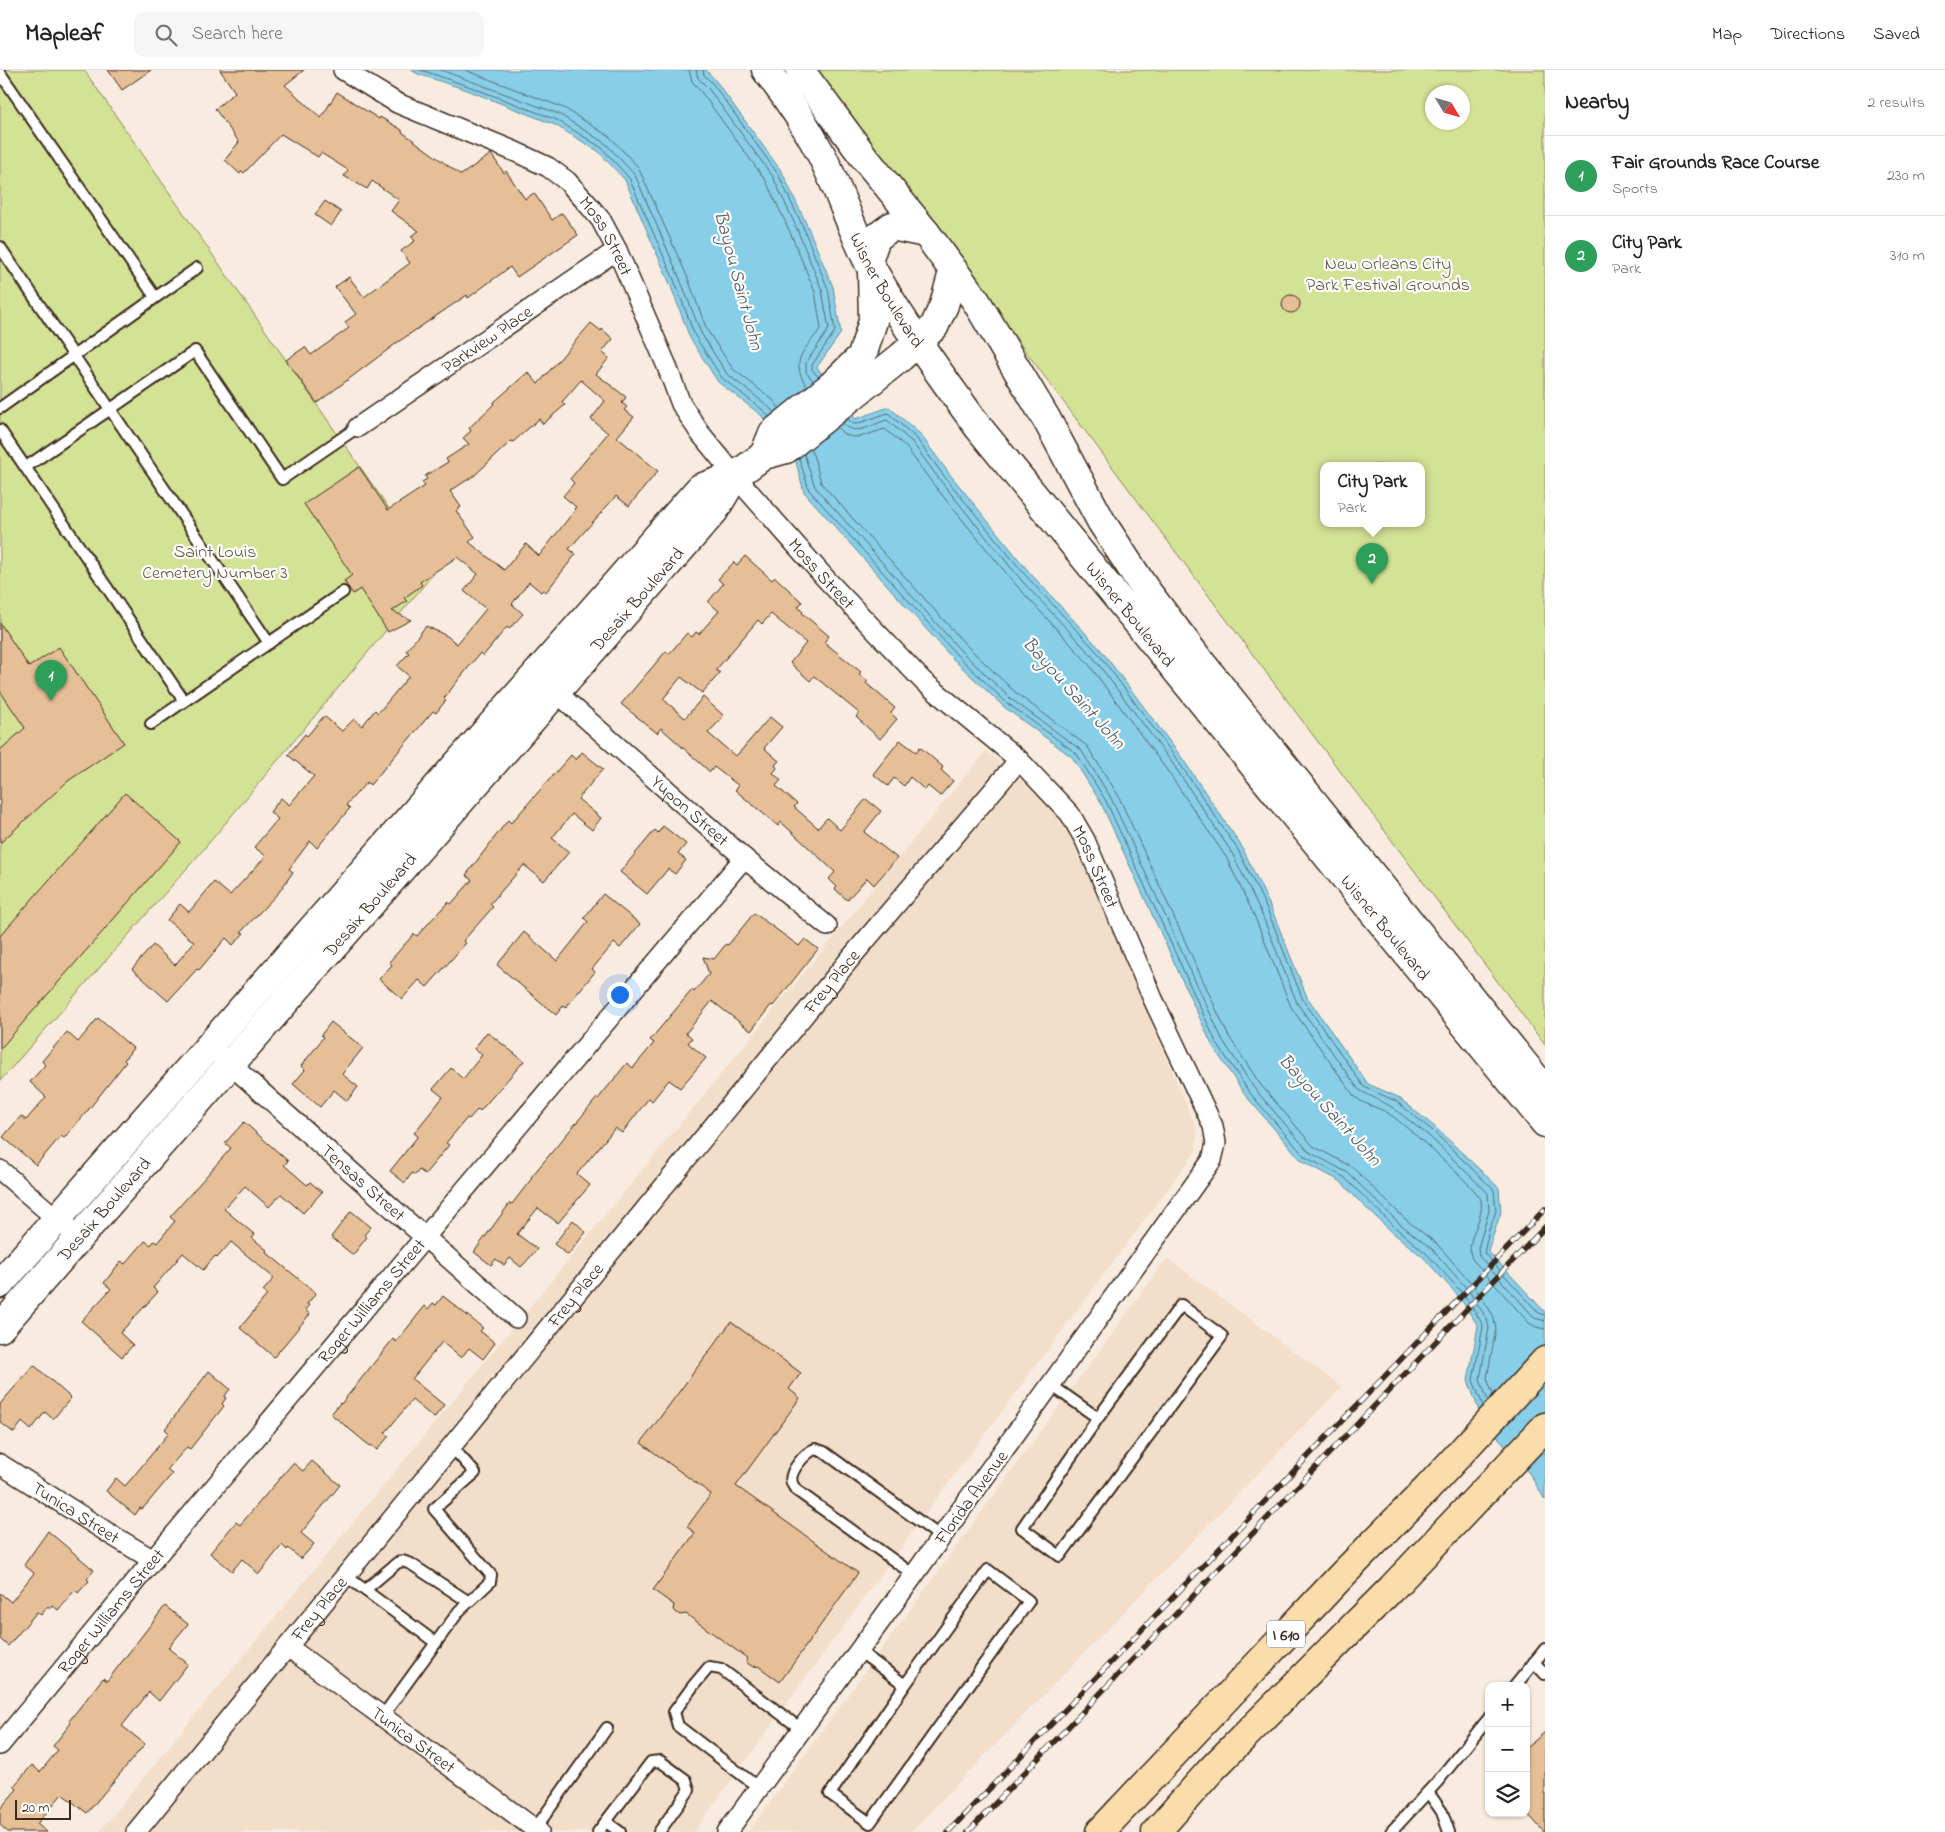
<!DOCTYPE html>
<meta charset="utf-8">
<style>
:root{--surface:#fff;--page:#f6f6f6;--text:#222;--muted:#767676;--line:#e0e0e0;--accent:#3b2a1e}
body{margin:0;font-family:"Indie Flower",sans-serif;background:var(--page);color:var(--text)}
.controls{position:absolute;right:15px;bottom:15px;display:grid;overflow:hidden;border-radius:10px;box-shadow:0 1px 4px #0004}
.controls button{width:45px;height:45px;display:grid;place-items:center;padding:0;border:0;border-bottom:1px solid var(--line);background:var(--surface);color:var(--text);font:25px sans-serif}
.compass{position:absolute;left:1425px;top:15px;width:45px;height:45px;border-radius:50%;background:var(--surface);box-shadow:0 1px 4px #0004;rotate:128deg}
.scale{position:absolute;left:15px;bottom:12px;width:56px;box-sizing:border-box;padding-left:5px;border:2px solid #3b2a1e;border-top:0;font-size:14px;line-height:18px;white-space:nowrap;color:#3b2a1e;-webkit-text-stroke:4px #fff;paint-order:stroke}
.you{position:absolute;left:619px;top:924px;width:18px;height:18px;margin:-12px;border:4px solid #fff;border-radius:50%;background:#1a73e8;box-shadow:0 0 0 8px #1a73e833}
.badge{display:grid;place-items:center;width:32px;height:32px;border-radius:50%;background:var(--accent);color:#fff;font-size:16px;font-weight:700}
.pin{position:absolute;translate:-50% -41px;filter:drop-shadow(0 1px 2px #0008)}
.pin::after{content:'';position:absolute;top:26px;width:18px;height:15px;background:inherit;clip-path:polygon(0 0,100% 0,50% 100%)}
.popup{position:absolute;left:1320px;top:392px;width:105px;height:65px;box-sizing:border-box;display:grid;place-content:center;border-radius:10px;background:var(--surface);filter:drop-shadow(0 1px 4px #0005);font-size:16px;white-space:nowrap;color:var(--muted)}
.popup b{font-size:19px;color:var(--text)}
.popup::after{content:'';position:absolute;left:50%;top:100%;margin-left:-10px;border:10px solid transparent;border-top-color:var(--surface)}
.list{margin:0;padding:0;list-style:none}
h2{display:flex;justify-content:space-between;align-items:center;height:65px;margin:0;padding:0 20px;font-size:21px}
h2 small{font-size:16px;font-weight:400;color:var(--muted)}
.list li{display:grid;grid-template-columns:32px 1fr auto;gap:15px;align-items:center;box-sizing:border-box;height:80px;padding:0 20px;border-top:1px solid var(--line)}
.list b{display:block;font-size:19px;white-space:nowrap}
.list p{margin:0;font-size:16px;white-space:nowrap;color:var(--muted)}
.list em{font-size:16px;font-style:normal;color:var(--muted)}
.icon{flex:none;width:28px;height:28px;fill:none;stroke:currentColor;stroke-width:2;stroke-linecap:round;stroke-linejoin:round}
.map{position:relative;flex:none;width:1545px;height:1762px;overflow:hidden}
header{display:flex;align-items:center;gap:30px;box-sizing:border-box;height:70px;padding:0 25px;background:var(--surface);border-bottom:1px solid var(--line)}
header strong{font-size:24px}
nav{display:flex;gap:28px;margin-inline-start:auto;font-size:18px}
.search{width:350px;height:45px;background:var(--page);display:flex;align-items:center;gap:12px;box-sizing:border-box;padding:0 18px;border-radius:10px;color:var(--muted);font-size:19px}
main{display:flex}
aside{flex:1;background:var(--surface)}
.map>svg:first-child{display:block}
.built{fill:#f3deca}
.green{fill:#d4e295;stroke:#88865a;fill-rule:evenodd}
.water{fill:#87cee9;stroke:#698c98}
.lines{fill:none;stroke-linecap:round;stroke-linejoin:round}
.shore{stroke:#596c6f;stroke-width:1}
.building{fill:#e6bf96;stroke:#3b2a1e;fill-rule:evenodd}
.lane-casing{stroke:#3b2a1e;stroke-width:14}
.street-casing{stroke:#3b2a1e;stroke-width:22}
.secondary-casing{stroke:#3b2a1e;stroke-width:31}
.highway-casing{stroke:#3b2a1e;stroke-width:31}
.lane{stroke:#fff;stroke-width:10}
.street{stroke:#fff;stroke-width:19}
.secondary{stroke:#fff;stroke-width:28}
.highway{stroke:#faddab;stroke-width:28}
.rail-casing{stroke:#3b2a1e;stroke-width:5.5}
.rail{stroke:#fff;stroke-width:4;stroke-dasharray:11;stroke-linecap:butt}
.labels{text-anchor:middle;stroke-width:4.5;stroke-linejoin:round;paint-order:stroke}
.shield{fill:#fff;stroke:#766a62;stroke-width:1}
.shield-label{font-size:16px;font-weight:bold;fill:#3b2a1e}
.street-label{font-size:18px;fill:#3b2a1e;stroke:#fff}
.park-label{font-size:18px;fill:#61583c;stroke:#fff}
.water-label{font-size:19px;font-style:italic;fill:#525b5b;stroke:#fff}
</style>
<header>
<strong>Mapleaf</strong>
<div class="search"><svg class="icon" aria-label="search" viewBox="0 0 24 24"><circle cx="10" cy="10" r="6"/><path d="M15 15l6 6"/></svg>Search here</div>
<nav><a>Map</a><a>Directions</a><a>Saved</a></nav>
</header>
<main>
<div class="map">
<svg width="1545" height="1762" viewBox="0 0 1545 1762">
<rect width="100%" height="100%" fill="#f8ece0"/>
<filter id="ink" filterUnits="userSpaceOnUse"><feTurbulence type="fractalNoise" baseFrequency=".02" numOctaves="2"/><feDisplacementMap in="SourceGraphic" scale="10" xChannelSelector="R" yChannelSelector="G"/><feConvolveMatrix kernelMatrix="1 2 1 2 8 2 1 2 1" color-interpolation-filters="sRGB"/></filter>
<g filter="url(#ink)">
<g class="built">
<polygon points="986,681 1043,727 1070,764 1197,1059 1196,1081 912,1462 694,1762 99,1762"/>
<polygon points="1167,1188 1342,1317 911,1762 748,1762"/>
</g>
<g class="green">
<polygon points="0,0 84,0 434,503 203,780 0,1011"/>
<path d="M815,0H1545V975ZM1432,22H1462V52H1432ZM1323,395H1421V453H1323Z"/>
</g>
<polygon class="water" points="411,0 706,0 716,11 782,102 807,155 833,217 841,263 817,297 855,349 889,337 920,364 948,402 1030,503 1101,580 1182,688 1242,777 1271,838 1307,927 1368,1014 1398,1027 1436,1058 1499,1118 1501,1142 1488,1181 1545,1242 1545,1430 1529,1403 1512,1386 1479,1341 1468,1310 1478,1256 1460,1228 1423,1187 1392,1162 1362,1134 1340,1111 1302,1091 1245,1025 1212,975 1101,733 1072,687 1004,637 952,588 804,422 796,392 761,345 718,312 690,268 670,214 625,110 598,81 555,55 467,20 418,4"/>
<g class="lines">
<g class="shore">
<polyline points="421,0 468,16 557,50 602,78 629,108 675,212 695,266 722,308 764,341 769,347"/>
<polyline points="441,0 559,44 606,74 635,105 680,209 701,263 727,304 768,336 774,343"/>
<polyline points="465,0 564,38 610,67 638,97 687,206 707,260 733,299 773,330 779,338"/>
<path d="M689,0L692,11L702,23L766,111L790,162L815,222L821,258C806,279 788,290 807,316"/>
<polyline points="696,0 698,8 708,18 773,107 797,159 822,220 829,259 806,293 806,302 813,311"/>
<polyline points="703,0 704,5 713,14 778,104 803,157 828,219 835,261 812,295 812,299 818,307"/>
<polyline points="848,349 852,353 856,354 888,343 916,368 944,406 1026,506 1098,583 1178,691 1238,780 1267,839 1303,930 1364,1017 1396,1031 1433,1061 1494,1120 1496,1141 1489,1160 1484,1183 1539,1243 1545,1245"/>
<path d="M843,353C855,368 872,354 887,350L912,372L939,409L1022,511L1093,587L1173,694L1232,783L1261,842L1297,933L1359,1020L1392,1037L1429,1066L1488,1123L1489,1141L1478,1178L1479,1186L1535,1248L1545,1251"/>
<path d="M837,357C851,376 868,363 885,359L906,377L933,414L1016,515L1087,592L1166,699L1226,787L1254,845L1291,937L1354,1026C1364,1035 1378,1037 1388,1043C1401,1051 1479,1120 1481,1130C1485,1150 1464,1169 1472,1189L1529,1253L1536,1257L1545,1259"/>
<polyline points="810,379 814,387 821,413 966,575 1016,623 1087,676 1118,725 1228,965 1260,1014 1313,1076 1352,1097 1404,1148 1437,1174 1474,1216 1493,1245 1496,1259 1487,1308 1493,1325"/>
<polyline points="804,384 815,417 960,580 1011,629 1081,680 1111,728 1222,969 1254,1018 1309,1082 1348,1103 1400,1154 1432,1179 1469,1221 1487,1249 1489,1258 1480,1309 1488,1331"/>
<polyline points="799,388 809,420 956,584 1007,633 1076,683 1106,731 1216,972 1249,1022 1305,1087 1344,1107 1396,1158 1427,1184 1464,1225 1482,1253 1483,1257 1473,1310 1483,1336"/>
</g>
</g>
<g class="building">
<polygon points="108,0 151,0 122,20"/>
<polygon points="220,0 304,0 285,15 321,48 337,22 379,49 380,47 402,60 402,62 461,105 491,84 504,103 506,101 525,129 534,123 552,150 562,143 578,165 517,207 510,197 468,228 467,225 398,272 317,333 286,290 305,277 311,285 349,258 345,252 356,244 335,217 349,207 364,227 410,193 401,181 415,171 411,166 419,161 391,141 399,130 372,111 367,119 344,106 348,100 321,83 318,87 281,64 244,103 242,101 240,104 225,90 239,72 215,39 235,22"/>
<polygon points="325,131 341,142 331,156 315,145"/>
<circle cx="1291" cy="234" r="9"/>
<path d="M591,253L601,261L602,259L613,269L602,282L609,288L596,304L626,327L622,333L627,337L624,340L634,347L617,367L658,401L629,436L616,426L569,479L576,484L546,522L543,520L541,522L529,512L512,534L523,544L509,559L507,557L483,586L480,583L444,628L446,630L436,643L433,641L370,715L367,712L346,735L350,738L317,778L310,771L289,799L293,802L279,822L241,862L244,863L233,875L226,868L199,900L197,899L168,931L132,899L153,875L175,895L194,872L167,850L180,834L189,842L214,812L230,825L266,786L254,777L278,749L270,742L281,728L289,735L314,706L288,685L305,664L307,666L324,646L342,661L354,649L362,656L375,640L378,643L409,606L397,596L409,583L406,581L426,556L447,566L457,574L486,539L464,521L478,504L457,487L420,512L422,515L404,528L407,531L392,541L411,550L388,562L360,519L353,524L344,511L352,505L304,434L359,397L388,440L425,416L422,412L427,409L425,406L448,392L446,389L469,374L463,368L471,361L469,358L494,334L493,333L528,302L538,314ZM581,310L605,331L591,349L608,363L570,409L574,413L563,426L576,437L574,439L575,440L539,486L526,474L504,500L469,472L475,467L456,441L461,437L450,421L475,405L511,371L513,372L539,349L543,354L565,335L562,332Z"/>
<polygon points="745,486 772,510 775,507 802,532 798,537 803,542 802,543 829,566 824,572 861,602 859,604 868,611 866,613 895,638 891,643 897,649 880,669 856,647 859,643 814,606 810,611 790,593 806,573 771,544 762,554 758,550 716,600 720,603 702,623 681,607 663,629 685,648 703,627 724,646 708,663 735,686 738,684 770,647 782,657 764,678 779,691 775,695 777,698 773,703 781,710 776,716 797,734 794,737 818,758 827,748 840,760 866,729 881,741 864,762 897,788 874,815 867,808 847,830 835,819 837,817 829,809 835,802 781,752 778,756 735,720 739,716 714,697 710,702 661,658 657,663 621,634 666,581 669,584 687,563 692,567 696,562 699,564 719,541 708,532 723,514 718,509 734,492 737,495"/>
<polygon points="0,553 29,597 59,577 124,673 68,711 0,773 0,680 25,658 0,621"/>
<polygon points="900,670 916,682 920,677 943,697 941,700 953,711 940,726 928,716 925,720 910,707 904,716 894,708 888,716 873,704"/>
<polygon points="582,682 603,699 578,729 601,748 592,760 572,744 552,768 569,782 544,811 524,795 490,834 493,837 463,871 466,873 427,917 419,910 402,929 379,909 392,895 389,892 414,864 417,866 448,832 451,834 472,810 466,805 508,750 511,753 571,685 576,690"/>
<polygon points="125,723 181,772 0,979 0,866"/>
<polygon points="663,756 686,774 678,784 686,790 675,804 668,799 647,824 620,802 655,760 658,763"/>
<polygon points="603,824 640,854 620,878 614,873 592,899 595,902 565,938 563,936 556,945 497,895 524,862 557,891 588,852 584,848"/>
<polygon points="754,843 799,876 805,869 818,879 773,936 771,935 751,961 712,931 686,963 692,968 688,973 706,988 680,1018 669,1010 652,1031 649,1028 622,1063 615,1058 577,1104 590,1115 558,1153 538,1138 517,1164 537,1179 525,1193 521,1197 510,1188 504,1195 496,1189 491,1195 474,1182 510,1133 512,1134 532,1108 531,1107 597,1028 598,1029 627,993 633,998 654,973 650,970 692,920 694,922 709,904 703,887 714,889 726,874 728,875"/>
<polygon points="98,948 133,978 124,990 126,992 85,1044 64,1068 61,1066 36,1095 3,1067 21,1046 26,1050 46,1027 30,1012 45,995 42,991 67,962 78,972"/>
<polygon points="331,952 363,978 342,1004 358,1017 347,1031 334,1020 320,1037 293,1014 305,1000 301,996 317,976 323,967 321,965"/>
<polygon points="487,962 524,991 480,1041 478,1039 469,1049 467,1048 446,1073 449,1075 425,1104 419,1100 415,1105 412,1103 405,1113 390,1101 418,1066 414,1063 443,1027 433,1019 451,998 463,1009 482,985 474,979"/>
<polygon points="244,1052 288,1091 284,1095 307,1115 310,1112 322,1122 303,1143 281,1124 269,1137 245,1116 224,1139 255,1165 252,1168 267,1180 266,1182 316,1223 307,1234 309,1235 305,1240 310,1244 274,1287 240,1258 267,1225 263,1221 274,1208 231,1172 217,1188 215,1186 203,1200 183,1183 153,1218 158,1222 120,1263 133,1275 122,1287 81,1251 111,1219 104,1213 121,1191 125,1194 145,1171 151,1175 154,1171 157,1173 175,1151 170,1147 231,1078 225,1073"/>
<polygon points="351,1141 371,1157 364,1165 367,1167 353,1185 331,1167"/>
<polygon points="573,1150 586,1162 568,1185 554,1174"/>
<polygon points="443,1226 483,1258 480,1261 495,1273 483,1289 469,1278 461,1288 442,1272 412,1309 444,1335 434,1348 412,1330 385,1363 389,1366 377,1380 371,1375 370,1376 331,1344 340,1333 341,1334 393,1269 396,1272 425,1236 428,1239 433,1233 436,1235"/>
<polygon points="731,1252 801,1303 789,1319 800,1328 736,1416 858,1503 780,1612 758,1596 753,1597 746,1592 747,1588 686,1544 680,1545 673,1540 674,1535 653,1520 695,1463 687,1457 711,1424 641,1373"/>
<polygon points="34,1295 71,1328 53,1349 45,1342 31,1360 22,1352 14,1363 0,1352 0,1334"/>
<polygon points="209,1301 230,1319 224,1327 226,1328 222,1334 224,1336 190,1379 187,1377 167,1400 172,1404 146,1435 142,1439 140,1438 135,1445 106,1421 116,1408 125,1416 132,1408 169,1363 165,1359"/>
<polygon points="312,1391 340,1415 301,1463 314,1474 301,1489 288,1478 287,1480 282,1475 259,1504 242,1489 232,1501 210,1483 236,1452 240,1455 293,1393 303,1401"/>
<polygon points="48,1461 94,1500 87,1509 89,1511 78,1523 75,1520 58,1540 52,1535 50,1538 48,1536 41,1545 37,1542 8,1576 0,1569 0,1523 11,1532 34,1503 24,1495"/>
<polygon points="165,1536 188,1554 168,1578 188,1594 159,1631 149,1622 122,1656 145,1674 87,1743 62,1724 37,1754 47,1762 8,1762 0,1755 0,1739 17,1719 14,1716 32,1695 40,1702 58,1680 53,1676 71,1653 69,1651 103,1608 107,1611"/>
<polygon points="1545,1662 1545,1762 1544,1762 1526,1742 1526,1678"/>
</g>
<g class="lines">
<defs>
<g id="lane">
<polyline points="0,3 155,227"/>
<polyline points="0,177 269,573"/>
<polyline points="0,338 197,198"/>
<polyline points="0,360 184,631"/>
<polyline points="26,397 195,281 282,409 358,357"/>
<polyline points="151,654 343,522"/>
<polyline points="1051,1315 1098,1348 1181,1235 1222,1266 1060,1486 1022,1458 1098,1348"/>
<path d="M914,1505L796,1420C795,1418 793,1416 792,1413C788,1402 805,1383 815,1379L824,1382L941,1467"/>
<polyline points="346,1506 436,1573"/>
<polyline points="365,1520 397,1493 402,1491 411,1494 469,1532"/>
<polyline points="859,1581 905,1615 988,1500 1029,1531 870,1753 830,1724 905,1615"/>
<polyline points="1534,1592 1545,1604"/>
<polyline points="1515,1616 1545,1579"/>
<polyline points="382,1647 459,1541 490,1512 491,1505 434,1439 475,1403 452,1377"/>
<polyline points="759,1718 678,1656 674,1642 693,1616 709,1597 721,1599 801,1659"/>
<polyline points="1428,1722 1442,1742 1449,1762"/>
<polyline points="606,1752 620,1762"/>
<polyline points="535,1759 607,1658"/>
<polyline points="598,1762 651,1692 660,1691 686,1710 689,1720 659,1762"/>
<polyline points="1391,1762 1437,1712 1489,1648"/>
</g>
<g id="street">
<path id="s1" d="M343,0L397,33L516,82L548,97L567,111L586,132L601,150L617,180L666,294L681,334L700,363L735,406L826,509L923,611L1019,690L1070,744L1085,770L1153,929L1213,1056L1216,1073L1212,1090L914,1505L727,1762"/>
<path id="s2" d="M358,357L617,180"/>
<path id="s3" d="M556,622L744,788L827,856"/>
<path id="s4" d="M222,987L516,1248"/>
<polyline points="0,1100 79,1168"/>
<path id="s5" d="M0,1394L110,1464L153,1490"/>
<path id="s6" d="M288,1577L539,1762"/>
<path id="s7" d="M0,1675L153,1490L744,788"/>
<path id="s8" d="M136,1762L854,884L1019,690"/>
</g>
<g id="secondary">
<path id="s9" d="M766,0C787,27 806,55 822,86C840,122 852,161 871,197C903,254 941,306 979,358L1545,1053"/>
<polyline points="800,0 864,87 926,163 976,231 1047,350 1101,451 1145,519 1199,590 1545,1020"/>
<polyline points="868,191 876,168 892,156 926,163"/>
<polyline points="764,385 773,363 831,316 862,286 873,251 872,200"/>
<polyline points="0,1214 700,418 735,406 764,385 786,379 901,287 934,257 944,235 953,202"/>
<path id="s10" d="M0,1258L714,441L735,406"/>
</g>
<g id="highway">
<polyline points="1100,1762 1343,1504 1427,1419 1545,1291"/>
<polyline points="1156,1762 1211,1700 1392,1518 1545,1357"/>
</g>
</defs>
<use href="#lane" class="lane-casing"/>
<use href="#street" class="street-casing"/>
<use href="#secondary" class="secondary-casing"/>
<use href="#highway" class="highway-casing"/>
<use href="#lane" class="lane"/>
<use href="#street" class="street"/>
<use href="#secondary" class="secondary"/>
<use href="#highway" class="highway"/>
<defs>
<g id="rail">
<polyline points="948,1762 1545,1139"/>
<polyline points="968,1762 1545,1157"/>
</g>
</defs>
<use href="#rail" class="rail-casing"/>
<use href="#rail" class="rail"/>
</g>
</g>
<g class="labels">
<rect class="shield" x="1267" y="1550.5" width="38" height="27" rx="4"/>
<g class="shield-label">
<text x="1286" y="1570">I 610</text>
</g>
<g class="street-label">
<text dy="6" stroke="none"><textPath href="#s1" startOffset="319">Moss Street</textPath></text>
<text dy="6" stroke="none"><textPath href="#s9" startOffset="252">Wisner Boulevard</textPath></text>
<text dy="6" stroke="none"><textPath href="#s2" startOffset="156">Parkview Place</textPath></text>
<text dy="6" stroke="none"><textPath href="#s1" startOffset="724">Moss Street</textPath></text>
<text dy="6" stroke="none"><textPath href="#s10" startOffset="968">Desaix Boulevard</textPath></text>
<text dy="6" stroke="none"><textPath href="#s9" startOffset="658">Wisner Boulevard</textPath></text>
<text dy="6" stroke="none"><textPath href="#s3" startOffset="179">Yupon Street</textPath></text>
<text dy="6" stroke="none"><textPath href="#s1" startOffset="1129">Moss Street</textPath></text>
<text dy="6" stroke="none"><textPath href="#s10" startOffset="562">Desaix Boulevard</textPath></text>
<text dy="6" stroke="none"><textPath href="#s9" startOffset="1062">Wisner Boulevard</textPath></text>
<text dy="6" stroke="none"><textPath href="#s8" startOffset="1099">Frey Place</textPath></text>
<text dy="6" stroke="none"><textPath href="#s4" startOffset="189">Tensas Street</textPath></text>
<text dy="6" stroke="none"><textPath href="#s10" startOffset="158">Desaix Boulevard</textPath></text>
<text dy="6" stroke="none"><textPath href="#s8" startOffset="694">Frey Place</textPath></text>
<text dy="6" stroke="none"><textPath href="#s7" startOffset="579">Roger Williams Street</textPath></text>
<text transform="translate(971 1427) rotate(-54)" y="6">Florida Avenue</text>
<text dy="6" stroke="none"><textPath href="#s5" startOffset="90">Tunica Street</textPath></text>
<text dy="6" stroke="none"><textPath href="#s8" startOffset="289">Frey Place</textPath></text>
<text dy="6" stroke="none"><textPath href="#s7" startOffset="174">Roger Williams Street</textPath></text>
<text dy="6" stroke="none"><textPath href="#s6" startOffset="156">Tunica Street</textPath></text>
</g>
<g class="park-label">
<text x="1388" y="199">New Orleans City<tspan x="1388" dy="21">Park Festival Grounds</tspan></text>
<text x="215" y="487">Saint Louis<tspan x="215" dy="21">Cemetery Number 3</tspan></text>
</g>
<g class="water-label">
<text transform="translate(740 210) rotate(75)" y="7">Bayou Saint John</text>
<text transform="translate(1075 622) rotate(48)" y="7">Bayou Saint John</text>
<text transform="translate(1331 1039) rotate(48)" y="7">Bayou Saint John</text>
</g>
</g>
</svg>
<div class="controls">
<button>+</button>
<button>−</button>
<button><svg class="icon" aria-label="layers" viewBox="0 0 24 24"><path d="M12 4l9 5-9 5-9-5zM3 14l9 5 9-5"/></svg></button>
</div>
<svg class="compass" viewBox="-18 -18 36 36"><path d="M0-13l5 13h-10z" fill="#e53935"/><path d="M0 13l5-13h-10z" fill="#767676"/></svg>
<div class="scale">20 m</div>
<div class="you"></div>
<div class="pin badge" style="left:51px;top:631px;background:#2e9e5b">1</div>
<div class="pin badge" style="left:1372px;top:514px;background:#2e9e5b">2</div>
<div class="popup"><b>City Park</b>Park</div>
</div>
<aside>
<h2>Nearby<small>2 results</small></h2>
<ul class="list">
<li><span class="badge" style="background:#2e9e5b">1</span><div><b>Fair Grounds Race Course</b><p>Sports</p></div><em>230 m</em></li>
<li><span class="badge" style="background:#2e9e5b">2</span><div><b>City Park</b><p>Park</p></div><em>310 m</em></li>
</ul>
</aside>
</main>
